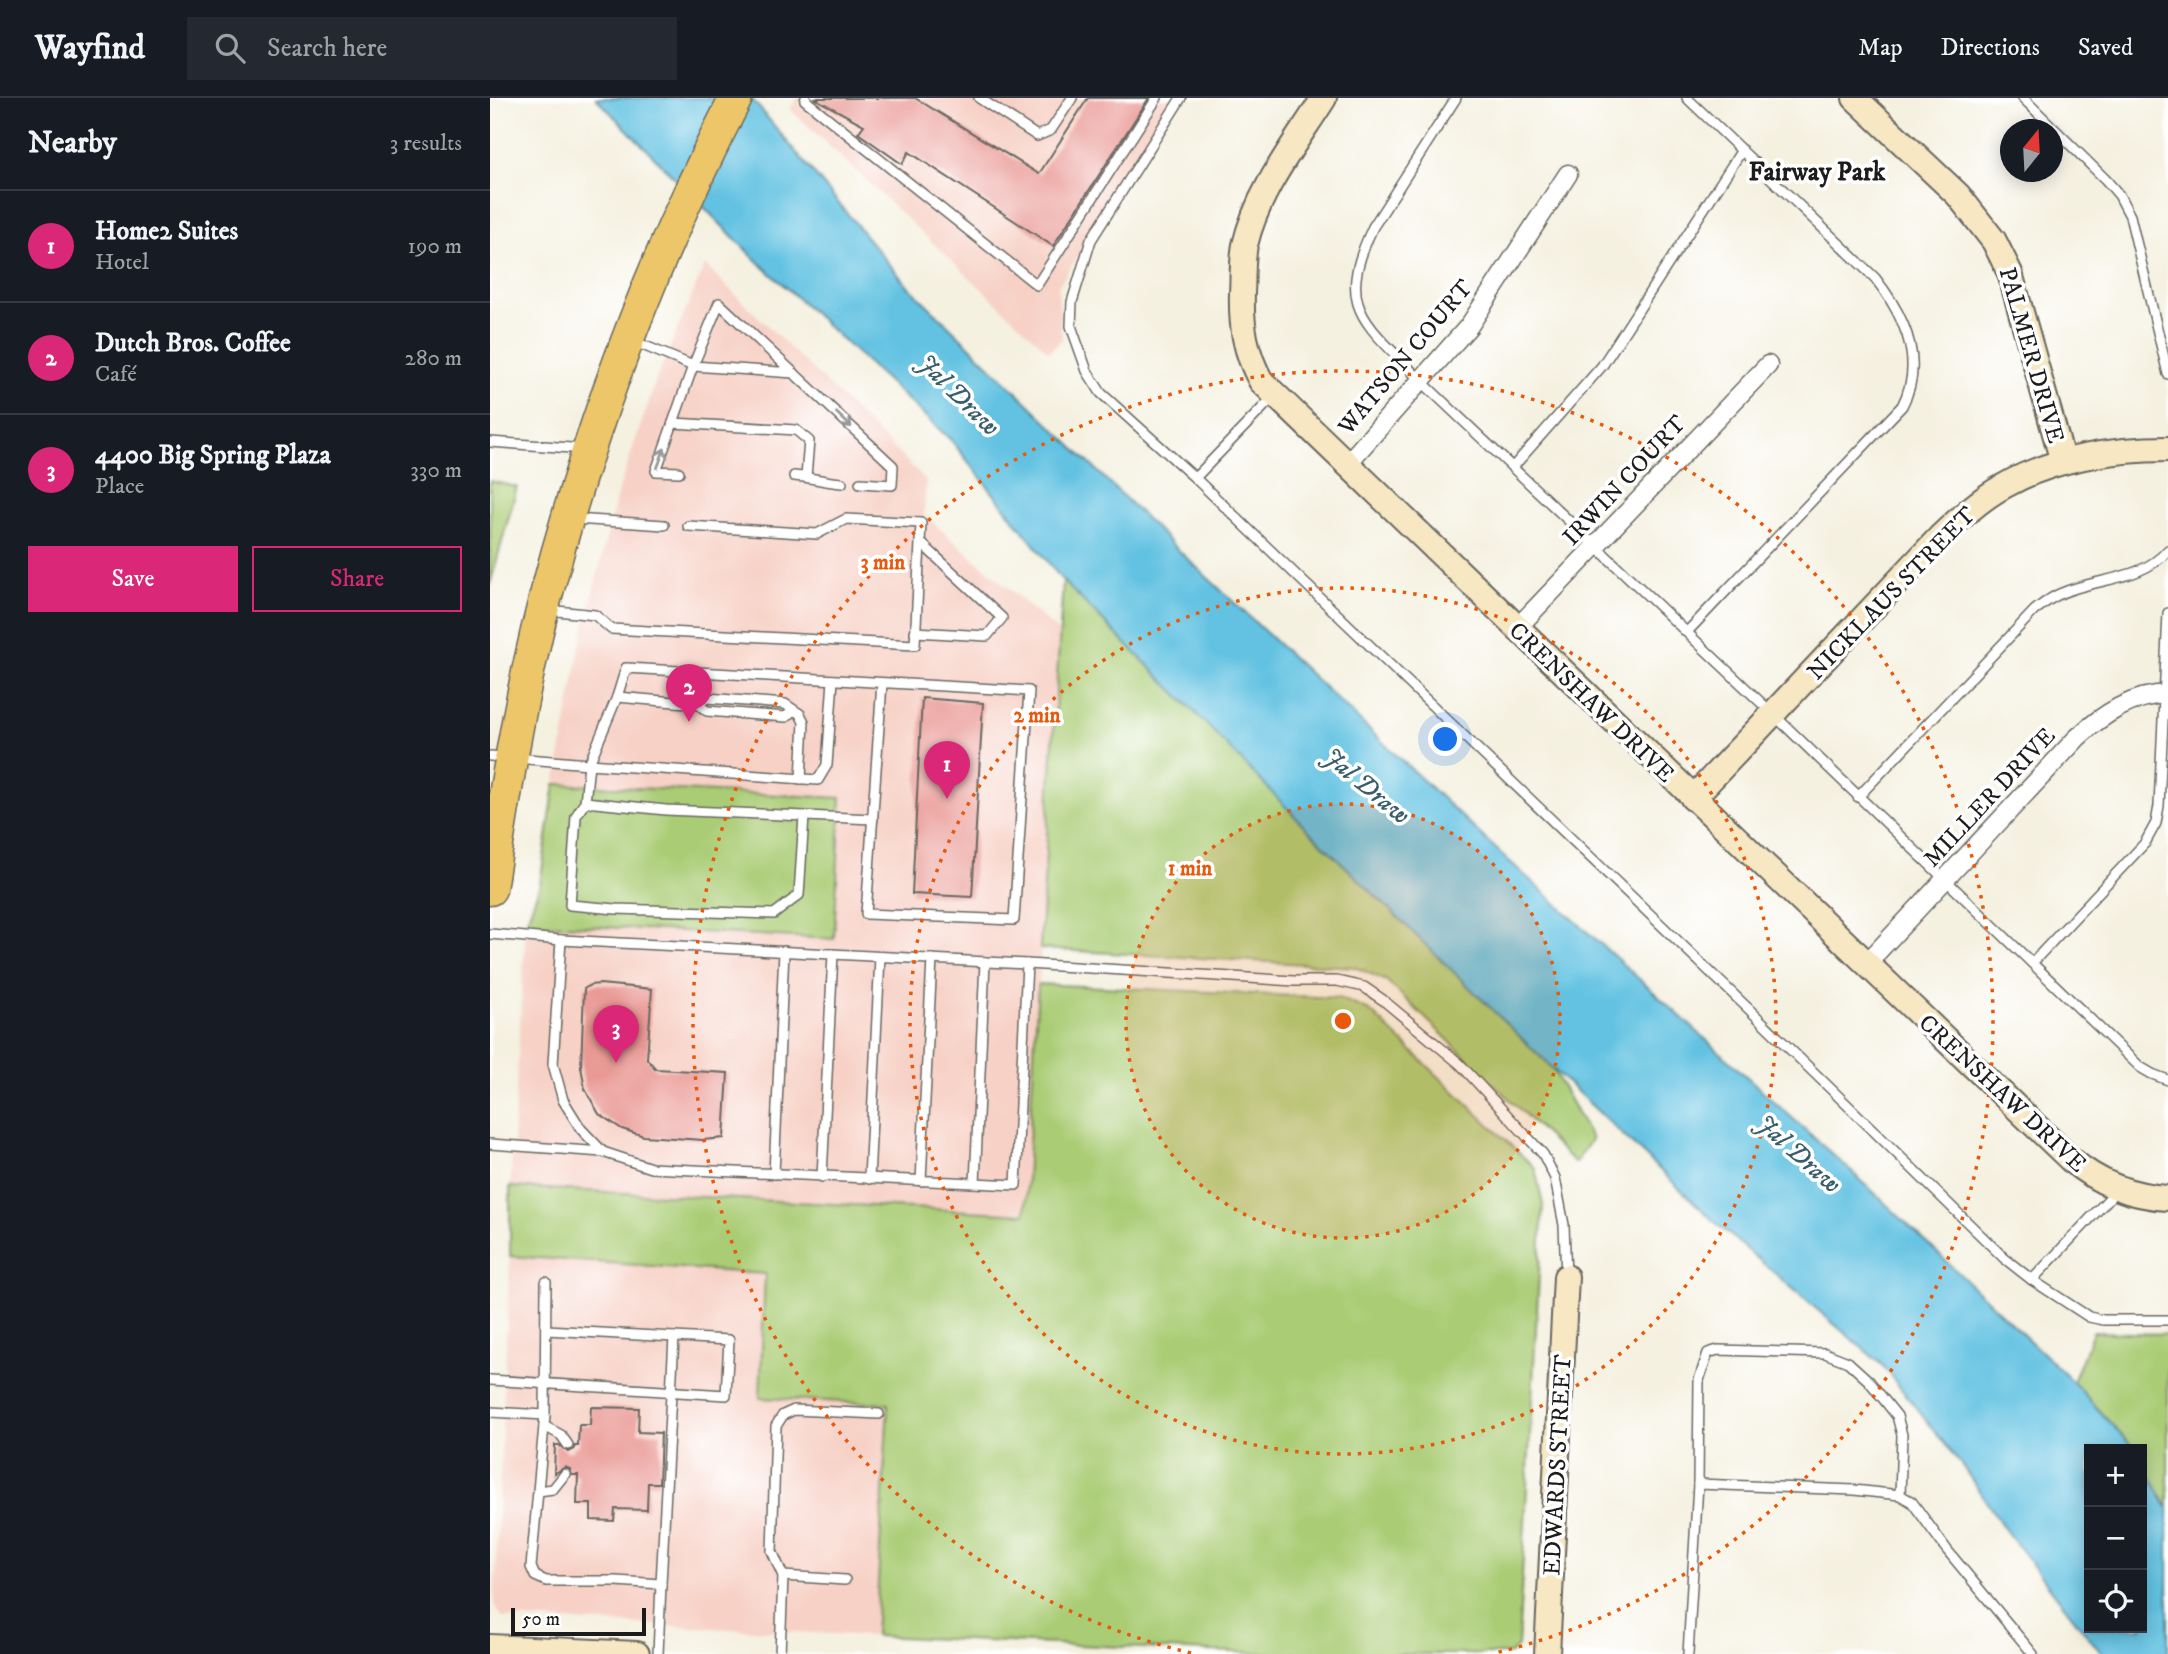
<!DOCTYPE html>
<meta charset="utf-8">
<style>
:root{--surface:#171b24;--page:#242831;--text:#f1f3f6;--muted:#9ea1a6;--line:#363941;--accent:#db2777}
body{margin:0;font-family:"IM FELL DW Pica",serif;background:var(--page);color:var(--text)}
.controls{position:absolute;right:21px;bottom:21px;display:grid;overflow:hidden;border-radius:0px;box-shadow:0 4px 18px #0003}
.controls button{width:63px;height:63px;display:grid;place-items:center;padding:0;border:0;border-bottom:2px solid var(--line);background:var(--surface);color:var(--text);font:35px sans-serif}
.compass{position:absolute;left:1510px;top:21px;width:63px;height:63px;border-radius:50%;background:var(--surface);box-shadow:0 4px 18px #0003;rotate:18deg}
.scale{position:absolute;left:21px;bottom:18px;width:135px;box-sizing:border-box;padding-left:7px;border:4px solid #1c1c1c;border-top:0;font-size:19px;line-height:24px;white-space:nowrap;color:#1c1c1c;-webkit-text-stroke:5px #fff;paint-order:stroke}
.you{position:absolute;left:956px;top:642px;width:24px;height:24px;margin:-18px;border:5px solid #fff;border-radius:50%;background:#1a73e8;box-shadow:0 0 0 10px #1a73e833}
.badge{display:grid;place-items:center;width:46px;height:46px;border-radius:50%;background:var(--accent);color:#fff;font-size:23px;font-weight:700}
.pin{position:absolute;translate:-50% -58px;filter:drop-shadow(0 2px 4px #0008)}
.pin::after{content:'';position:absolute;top:37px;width:24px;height:21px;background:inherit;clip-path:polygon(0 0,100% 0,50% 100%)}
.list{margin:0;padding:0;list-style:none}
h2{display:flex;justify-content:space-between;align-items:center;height:91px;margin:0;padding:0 28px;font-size:30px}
h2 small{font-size:23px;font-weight:400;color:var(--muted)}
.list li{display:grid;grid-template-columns:46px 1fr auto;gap:21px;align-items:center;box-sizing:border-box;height:112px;padding:0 28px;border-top:2px solid var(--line)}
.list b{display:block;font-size:26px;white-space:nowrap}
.list p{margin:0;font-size:23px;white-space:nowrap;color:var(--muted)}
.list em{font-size:23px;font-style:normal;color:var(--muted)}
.actions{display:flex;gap:14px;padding:21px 28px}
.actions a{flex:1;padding:16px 0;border:2px solid var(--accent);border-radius:0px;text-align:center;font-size:24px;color:var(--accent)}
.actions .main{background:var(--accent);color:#fff}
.icon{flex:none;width:38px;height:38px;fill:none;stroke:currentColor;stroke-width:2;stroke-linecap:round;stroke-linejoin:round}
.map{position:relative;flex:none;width:1678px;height:1556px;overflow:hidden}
header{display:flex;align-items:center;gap:42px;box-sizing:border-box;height:98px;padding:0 35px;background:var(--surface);border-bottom:2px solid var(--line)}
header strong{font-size:33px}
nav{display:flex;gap:38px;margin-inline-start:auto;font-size:24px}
.search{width:490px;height:63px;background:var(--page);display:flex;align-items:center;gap:18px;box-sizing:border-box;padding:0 24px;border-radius:0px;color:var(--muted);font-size:26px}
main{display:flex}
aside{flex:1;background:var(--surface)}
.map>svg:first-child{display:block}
.built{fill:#f7d1c6}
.green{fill:#aacc75;stroke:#637448;stroke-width:2}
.water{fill:#64c2e2;stroke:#406f7f;stroke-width:2}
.building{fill:#ea9a95}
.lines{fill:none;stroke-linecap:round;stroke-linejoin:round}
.lane-casing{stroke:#686761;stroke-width:12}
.street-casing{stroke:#686761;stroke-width:21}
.secondary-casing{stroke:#686761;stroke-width:28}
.highway-casing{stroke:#686761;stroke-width:35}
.lane{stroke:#fff;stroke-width:9}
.street{stroke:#fff;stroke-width:18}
.secondary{stroke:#f7e8c3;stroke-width:24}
.highway{stroke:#ecc669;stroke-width:32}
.oneway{stroke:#999}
.ring{fill:none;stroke:#e8590c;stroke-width:3.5;stroke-dasharray:3.5 7}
.labels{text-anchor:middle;stroke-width:7;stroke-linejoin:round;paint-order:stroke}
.street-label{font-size:24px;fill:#1c1c1c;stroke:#fff}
.neighbourhood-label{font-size:26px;font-weight:bold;fill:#1c1c1c;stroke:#fff}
.water-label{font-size:26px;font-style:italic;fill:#395e6b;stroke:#fff}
.centre{fill:#e8590c;stroke:#fff;stroke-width:3.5}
.ring-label{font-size:21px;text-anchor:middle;font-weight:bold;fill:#e8590c;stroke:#fff;stroke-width:7;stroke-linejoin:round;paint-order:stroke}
</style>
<header>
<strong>Wayfind</strong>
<div class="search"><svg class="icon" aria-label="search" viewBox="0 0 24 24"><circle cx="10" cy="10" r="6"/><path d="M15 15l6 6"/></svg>Search here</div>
<nav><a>Map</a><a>Directions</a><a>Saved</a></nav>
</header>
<main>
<aside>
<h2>Nearby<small>3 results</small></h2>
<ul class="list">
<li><span class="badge">1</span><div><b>Home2 Suites</b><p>Hotel</p></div><em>190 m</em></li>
<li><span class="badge">2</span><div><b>Dutch Bros. Coffee</b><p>Café</p></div><em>280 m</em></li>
<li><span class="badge">3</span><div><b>4400 Big Spring Plaza</b><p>Place</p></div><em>330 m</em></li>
</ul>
<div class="actions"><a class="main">Save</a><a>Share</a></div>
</aside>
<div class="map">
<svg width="1678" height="1556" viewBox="0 0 1678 1556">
<rect width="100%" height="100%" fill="#fff"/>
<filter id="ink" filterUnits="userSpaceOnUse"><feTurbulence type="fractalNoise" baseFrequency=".0143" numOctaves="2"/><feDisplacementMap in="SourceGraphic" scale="14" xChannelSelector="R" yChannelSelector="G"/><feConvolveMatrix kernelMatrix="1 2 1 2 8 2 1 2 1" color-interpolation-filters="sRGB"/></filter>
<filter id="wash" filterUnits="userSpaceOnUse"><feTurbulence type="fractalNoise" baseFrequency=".00686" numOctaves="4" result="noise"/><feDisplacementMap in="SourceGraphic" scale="28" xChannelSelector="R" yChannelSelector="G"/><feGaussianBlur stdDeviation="1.57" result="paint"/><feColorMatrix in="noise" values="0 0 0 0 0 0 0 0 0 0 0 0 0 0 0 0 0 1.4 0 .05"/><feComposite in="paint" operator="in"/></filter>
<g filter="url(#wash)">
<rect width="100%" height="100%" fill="#f5f1e1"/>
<g class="built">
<polygon points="307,0 688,0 568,189 572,241 559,254 300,11"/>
<polygon points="215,167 436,382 434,417 570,535 535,1116 20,1089 36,825 343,841 351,700 65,686 90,548 127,397 167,279"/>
<polygon points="20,1158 276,1176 398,1306 385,1538 13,1520 4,1507"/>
</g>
<g class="green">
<polygon points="0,383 27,389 0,487"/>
<polygon points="573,483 1062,970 1102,1041 1085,1065 897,883 865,869 550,851"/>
<polygon points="65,686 351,700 344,841 36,825 50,786"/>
<polygon points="548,886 849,900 880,913 1045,1070 1053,1107 1028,1548 1021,1556 788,1556 385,1538 398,1306 270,1300 275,1176 20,1158 20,1089 535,1116"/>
<polygon points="1603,1234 1678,1236 1678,1410 1652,1365 1652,1351 1644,1351 1583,1284"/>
</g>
<polygon class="water" points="106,0 261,0 416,186 684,448 1006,751 1375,1086 1583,1284 1644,1351 1599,1351 1599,1530 1652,1530 1652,1365 1678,1410 1678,1556 1612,1556 1516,1433 1473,1369 1392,1267 1226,1125 1062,970 819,733 697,606 573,483 461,342 264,160"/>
<g id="blocks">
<g class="building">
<polygon points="324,0 425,0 549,76 598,0 659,0 563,148 419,54 412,66 368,35 374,27"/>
<polygon points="432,600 493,605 482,799 422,796"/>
<polygon points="110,886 162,891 157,961 166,971 238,975 234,1040 213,1042 154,1038 132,1031 109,1016 95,991 91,969 94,891 100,887"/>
<polygon points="101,1309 149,1310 148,1334 171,1335 169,1385 158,1385 157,1412 125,1411 124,1423 101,1422 101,1406 87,1406 88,1377 82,1377 80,1371 75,1369 64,1376 65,1347 69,1347 78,1354 83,1352 85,1348 88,1348 89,1327 100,1327"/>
</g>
</g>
</g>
<g filter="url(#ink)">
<use href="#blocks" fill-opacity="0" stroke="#686761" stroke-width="2"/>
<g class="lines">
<defs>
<g id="lane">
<polyline points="316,0 315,2 547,187 667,0"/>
<polyline points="489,0 547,38 561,32 582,0"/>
<polyline points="691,0 601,142 582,204 581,228 597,273 611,295 705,380"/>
<path d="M966,0L883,129C844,211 875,223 929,281L1283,616L1650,969L1662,976L1678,982"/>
<polyline points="1533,0 1616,82 1629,97 1640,118 1678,276"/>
<polyline points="143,243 203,268 304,275"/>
<polyline points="783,299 705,380 1265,917 1514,1160 1542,1182"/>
<polyline points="183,325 306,332 319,343 316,379"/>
<polyline points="0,344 95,351"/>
<polyline points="1023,369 1112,268 1252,52"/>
<polyline points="189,374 166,373 203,268 229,205 403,368 402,387 370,385"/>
<path d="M304,378C320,379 335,384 352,385"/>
<polyline points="85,421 174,427"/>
<polyline points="58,512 105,517 121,531 425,547 431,425 356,421 327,436 198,428"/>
<polyline points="425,534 497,538 512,520 430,444"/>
<path d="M1197,534L1412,308C1436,263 1414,217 1385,180L1197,0"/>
<polyline points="343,582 337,667 328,682 99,666 95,704 176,712 383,721"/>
<polyline points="127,599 208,606 217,600 295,606 310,616 314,624 311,681"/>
<polyline points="208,606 217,613 296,619 302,613"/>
<polyline points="0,658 99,666 127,599 136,570 539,593 524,822 376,816 392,585"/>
<path d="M1368,699L1544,513C1553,506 1561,499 1572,495C1606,480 1652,483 1678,452"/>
<polyline points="95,704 86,718 80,807 126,811 284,816 309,797 314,718"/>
<polyline points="0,836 71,842 63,966 73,1002 91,1031 113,1054 0,1046"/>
<polyline points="71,842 537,866 804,883 847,883 874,889 893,902 970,966 1053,1056 1065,1080 1074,1127 1076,1179"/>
<polyline points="1542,865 1655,745 1666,725 1669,708 1678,515"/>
<polyline points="113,1054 161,1070 526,1087 537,866"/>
<polyline points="284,1076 294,853"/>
<polyline points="332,1079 343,856"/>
<polyline points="379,1081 390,859"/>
<polyline points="431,1083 442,861"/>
<polyline points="485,1085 495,864"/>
<polyline points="1627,1092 1542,1182 1599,1219 1613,1222 1678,1222"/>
<polyline points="56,1184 55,1317 41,1469 45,1478 56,1483 126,1483 171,1486 168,1556"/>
<polyline points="0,1282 236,1297 239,1242 56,1232"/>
<polyline points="0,1314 55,1317"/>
<polyline points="54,1328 71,1337 78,1347"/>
<polyline points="1208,1386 1209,1282 1218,1255 1228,1252 1335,1255 1358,1264 1379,1283 1407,1318 1412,1337 1410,1397"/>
<polyline points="48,1393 63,1391 75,1376"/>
<polyline points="293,1478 355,1482"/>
<polyline points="171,1486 184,1239"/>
<polyline points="290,1556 293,1478 282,1453 286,1328 293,1317 304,1312 389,1316"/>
<polyline points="1198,1556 1208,1386 1364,1392 1410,1397 1422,1404 1457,1452 1543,1556"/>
</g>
<g id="street">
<polyline points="856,367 979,228 1078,76"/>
<polyline points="1026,531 1278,267"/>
<path d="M1376,866L1587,640C1613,616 1642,597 1678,596"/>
</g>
<g id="secondary">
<path d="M834,0C805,46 768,92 755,147C752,162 753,179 752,195C751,228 755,254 771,283L1580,1061C1608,1085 1640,1098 1678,1100"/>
<polyline points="1365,0 1468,97 1504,143 1520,175 1573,364"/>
<path d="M1203,700L1450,439C1470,420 1490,401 1514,388C1562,360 1624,351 1678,351"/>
<polyline points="0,1549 147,1556"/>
<polyline points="1057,1556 1076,1179"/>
</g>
<path id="highway" d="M0,791C15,695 30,599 54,505C99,331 163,159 246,0"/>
</defs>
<use href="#lane" class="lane-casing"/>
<use href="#street" class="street-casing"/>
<use href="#secondary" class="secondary-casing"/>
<use href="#highway" class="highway-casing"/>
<use href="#lane" class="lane"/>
<use href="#street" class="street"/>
<use href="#secondary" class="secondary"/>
<use href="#highway" class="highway"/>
</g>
<defs><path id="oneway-shaft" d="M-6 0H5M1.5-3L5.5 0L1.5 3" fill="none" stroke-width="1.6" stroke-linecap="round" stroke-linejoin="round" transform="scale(1.75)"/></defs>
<g class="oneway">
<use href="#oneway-shaft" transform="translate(354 322) rotate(44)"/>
<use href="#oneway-shaft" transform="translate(171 360) rotate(-70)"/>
</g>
</g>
<circle cx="853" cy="923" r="217" fill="#e8590c" fill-opacity=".12"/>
<g class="ring">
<circle cx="853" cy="923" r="217"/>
<circle cx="853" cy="923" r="433"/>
<path d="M701 1555A650 650 0 1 1 1005 1555"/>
</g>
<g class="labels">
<g class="street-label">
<text transform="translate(1542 257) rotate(74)" y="8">PALMER DRIVE</text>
<text transform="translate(915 259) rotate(-50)" y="8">WATSON COURT</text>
<text transform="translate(1134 382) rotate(-47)" y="8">IRWIN COURT</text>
<text transform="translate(1401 495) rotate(-46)" y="8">NICKLAUS STREET</text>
<text transform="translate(1102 604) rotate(44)" y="8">CRENSHAW DRIVE</text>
<text transform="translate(1499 699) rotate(-47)" y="8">MILLER DRIVE</text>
<text transform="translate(1513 995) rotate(43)" y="8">CRENSHAW DRIVE</text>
<text transform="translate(1067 1367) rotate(-87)" y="8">EDWARDS STREET</text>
</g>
<g class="neighbourhood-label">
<text x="1327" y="82">Fairway Park</text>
</g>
<g class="water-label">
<text transform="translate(469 296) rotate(45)" y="9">Jal Draw</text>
<text transform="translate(877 687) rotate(40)" y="9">Jal Draw</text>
<text transform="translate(1309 1055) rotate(42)" y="9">Jal Draw</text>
</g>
</g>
<circle cx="853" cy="923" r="10" class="centre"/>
<g class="ring-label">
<text x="393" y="471">3 min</text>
<text x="547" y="624">2 min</text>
<text x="700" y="777">1 min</text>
</g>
</svg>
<div class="controls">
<button>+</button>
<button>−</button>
<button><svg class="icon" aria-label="locate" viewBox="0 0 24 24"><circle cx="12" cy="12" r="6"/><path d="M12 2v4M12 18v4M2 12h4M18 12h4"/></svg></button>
</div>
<svg class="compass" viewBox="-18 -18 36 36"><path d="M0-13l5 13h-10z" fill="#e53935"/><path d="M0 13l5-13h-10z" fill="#9ea1a6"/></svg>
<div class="scale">50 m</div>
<div class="you"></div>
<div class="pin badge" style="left:457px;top:701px">1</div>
<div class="pin badge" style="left:199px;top:624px">2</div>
<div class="pin badge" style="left:126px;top:965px">3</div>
</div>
</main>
